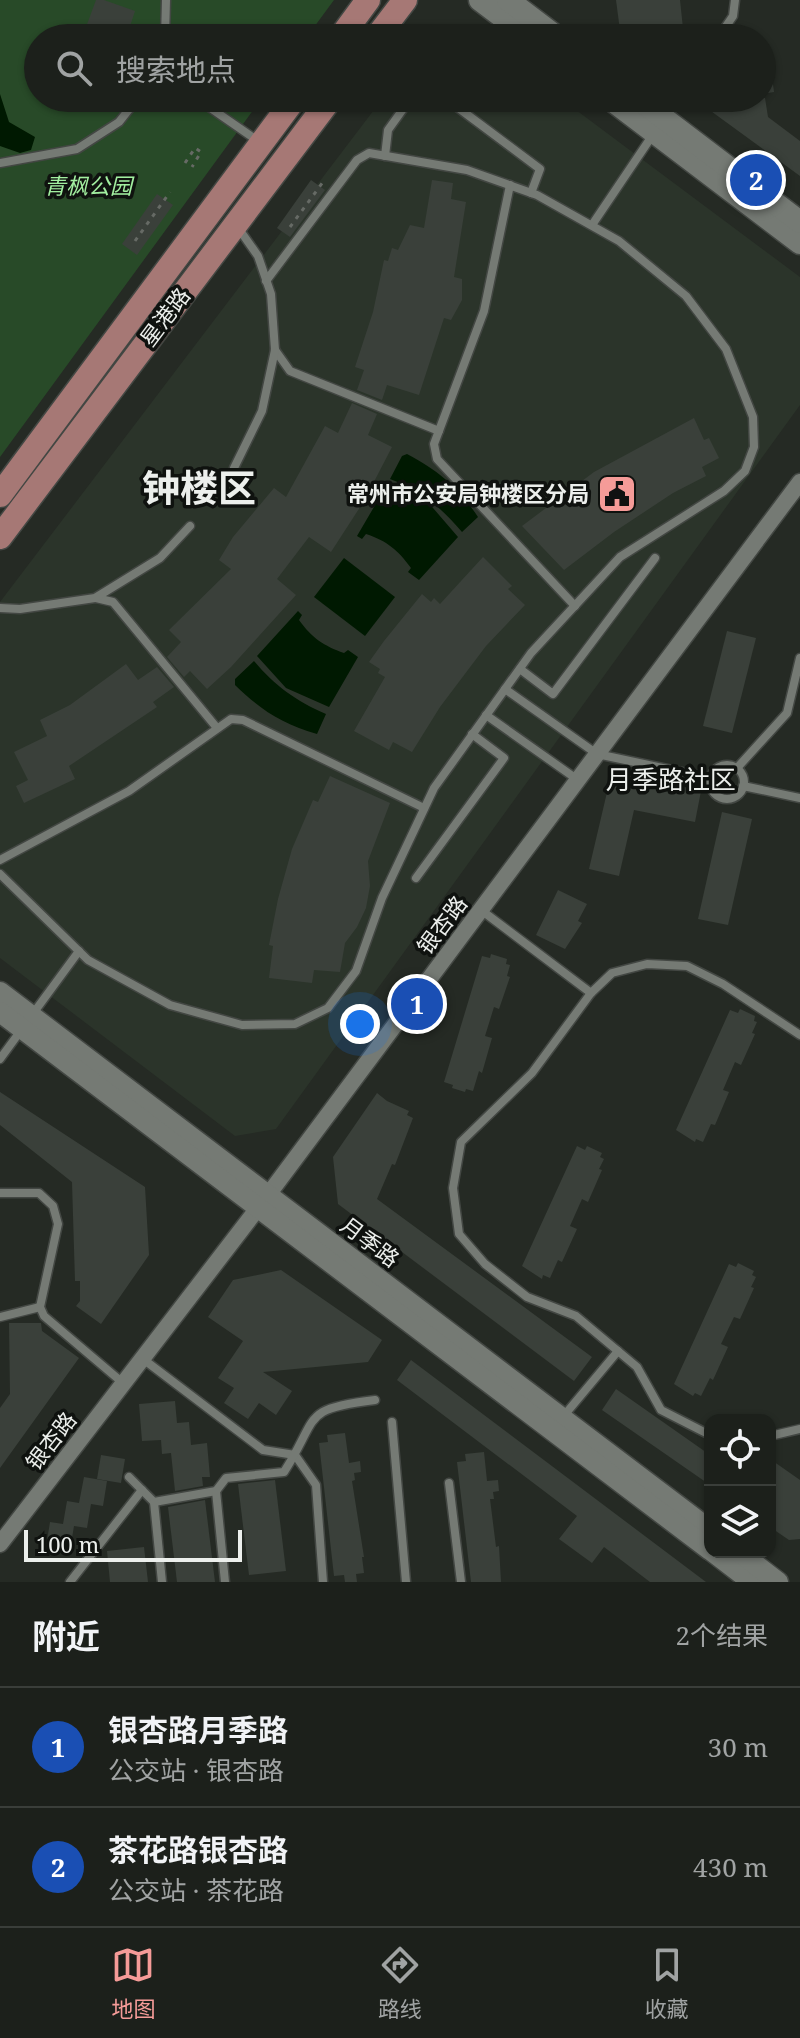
<!DOCTYPE html>
<html lang="zh">
<meta charset="utf-8">
<style>
:root{--surface:#1c201b;--page:#252824;--text:#f1f3f6;--muted:#a0a3a3;--line:#3a3e3a;--accent:#f59b98}
body{margin:0;font-family:"Noto Serif","Noto Sans SC",serif;background:var(--page);color:var(--text)}
.controls{position:absolute;right:24px;bottom:24px;display:grid;overflow:hidden;border-radius:16px;box-shadow:0 2px 6px #0004}
.controls button{width:72px;height:72px;display:grid;place-items:center;padding:0;border:0;border-bottom:2px solid var(--line);background:var(--surface);color:var(--text);font:40px sans-serif}
.scale{position:absolute;left:24px;bottom:20px;width:218px;box-sizing:border-box;padding-left:8px;border:4px solid #ecefec;border-top:0;font-size:22px;line-height:28px;white-space:nowrap;color:#ecefec;-webkit-text-stroke:6px #0f120f;paint-order:stroke}
.you{position:absolute;left:360px;top:1024px;width:28px;height:28px;margin:-20px;border:6px solid #fff;border-radius:50%;background:#1a73e8;box-shadow:0 0 0 12px #1a73e833}
.badge{display:grid;place-items:center;width:52px;height:52px;border-radius:50%;background:var(--accent);color:#fff;font-size:26px;font-weight:700}
.pin{position:absolute;translate:-50% -50%;border:4px solid #fff;box-shadow:0 2px 8px #0006}
.list{margin:0;padding:0;list-style:none}
h2{display:flex;justify-content:space-between;align-items:center;height:104px;margin:0;padding:0 32px;font-size:34px}
h2 small{font-size:26px;font-weight:400;color:var(--muted)}
.list li{display:grid;grid-template-columns:52px 1fr auto;gap:24px;align-items:center;box-sizing:border-box;height:120px;padding:0 32px;border-top:2px solid var(--line)}
.list b{display:block;font-size:30px;white-space:nowrap}
.list p{margin:0;font-size:26px;white-space:nowrap;color:var(--muted)}
.list em{font-size:26px;font-style:normal;color:var(--muted)}
.icon{flex:none;width:44px;height:44px;fill:none;stroke:currentColor;stroke-width:2;stroke-linecap:round;stroke-linejoin:round}
.map{position:relative;flex:none;width:800px;height:1582px;overflow:hidden}
.search{position:absolute;background:var(--surface);box-shadow:0 2px 6px #0004;left:24px;right:24px;top:24px;height:88px;display:flex;align-items:center;gap:20px;box-sizing:border-box;padding:0 28px;border-radius:44px;color:var(--muted);font-size:30px}
.sheet{height:344px;background:var(--surface)}
nav{display:flex;justify-content:space-around;align-items:center;box-sizing:border-box;height:112px;border-top:2px solid var(--line);background:var(--surface);font-size:22px;color:var(--muted)}
nav a{display:grid;justify-items:center;gap:4px}
nav .on{color:var(--accent)}
.map>svg:first-child{display:block}
.built{fill:#2b342a}
.green{fill:#284a28}
.water{fill:#001901}
.building{fill:#3a403a}
.lines{fill:none;stroke-linecap:round;stroke-linejoin:round}
.service-casing{stroke:#434743;stroke-width:11}
.minor-casing{stroke:#434743;stroke-width:19}
.tertiary-casing{stroke:#434743;stroke-width:23}
.secondary-casing{stroke:#434743;stroke-width:25}
.primary-casing{stroke:#434743;stroke-width:27}
.path{stroke:#666a65;stroke-width:3;stroke-dasharray:4 6;stroke-linecap:butt}
.service{stroke:#757a74;stroke-width:8}
.minor{stroke:#757a74;stroke-width:16}
.tertiary{stroke:#757a74;stroke-width:20}
.secondary{stroke:#757a74;stroke-width:22}
.primary{stroke:#a67875;stroke-width:24}
.labels{text-anchor:middle;stroke-width:7;stroke-linejoin:round;paint-order:stroke}
.park-label{font-size:22px;font-style:italic;fill:#a2efa0;stroke:#0f120f}
.street-label{font-size:22px;fill:#ecefec;stroke:#0f120f}
.poi-label{font-size:22px;font-weight:bold;fill:#ecefec;stroke:#0f120f;text-anchor:end}
.quarter-label{font-size:26px;fill:#ecefec;stroke:#0f120f}
.town-label{font-size:38px;font-weight:bold;fill:#ecefec;stroke:#0f120f}
</style>
<div class="map">
<svg width="800" height="1582" viewBox="0 0 800 1582">
<rect width="100%" height="100%" fill="#252a24"/>
<polygon class="built" points="383,98 492,98 511,111 521,98 560,98 800,277 800,405 276,1129 235,1136 0,958 0,602"/>
<polygon class="green" points="0,0 334,0 306,38 38,38 38,98 262,98 0,457"/>
<g class="water">
<polygon points="0,94 9,122 35,137 31,150 20,153 0,146"/>
<path d="M407,454C440,472 457,486 478,517L462,532C441,507 421,491 390,479L402,456Z"/>
<path d="M388,483L427,501L458,537L419,580L408,572L411,568C398,550 387,541 366,534L362,539L357,536Z"/>
<polygon points="344,558 395,597 365,636 314,597"/>
<path d="M298,611L302,615L299,620C312,638 324,646 344,653L348,650L358,657L329,707L286,688L257,656Z"/>
<path d="M254,661C275,686 296,701 326,714L317,734C281,723 262,711 235,685V679Z"/>
</g>
<g class="building">
<polygon points="96,0 104,0 135,11 126,38 82,38"/>
<polygon points="616,0 680,0 684,38 621,38"/>
<polygon points="769,54 774,92 762,94 762,55"/>
<polygon points="693,98 765,98 768,117 800,141 800,176"/>
<polygon points="311,180 325,190 290,237 277,228"/>
<polygon points="432,180 453,183 451,199 466,202 454,277 462,279 462,300 451,320 444,318 419,395 387,385 382,400 357,390 364,370 355,367 373,312 384,260 388,261 392,248 398,250 410,225 424,228"/>
<polygon points="157,194 173,205 137,255 122,244"/>
<polygon points="352,403 377,414 368,435 392,447 364,501 331,552 309,537 277,579 296,595 231,667 207,689 190,671 184,677 167,657 181,642 169,630 231,569 219,560 233,537 274,488 286,497 325,426 338,433"/>
<polygon points="694,418 704,440 709,438 719,458 702,467 706,476 673,493 614,532 564,570 522,526 594,472"/>
<polygon points="483,557 512,586 508,589 525,605 486,646 440,707 412,752 393,742 389,750 354,731 385,677 378,673 380,669 369,662 384,641 422,594 431,602 434,598 440,604"/>
<polygon points="727,631 756,638 732,733 703,726"/>
<polygon points="126,664 138,680 157,667 174,687 153,702 157,707 69,766 75,779 24,803 16,786 28,780 14,752 47,736 40,720 70,705"/>
<polygon points="612,771 701,791 695,822 634,810 619,876 589,869"/>
<polygon points="330,776 390,803 368,861 370,886 366,908 357,927 345,943 340,972 314,970 312,983 269,978 273,946 269,945 278,899 292,849 313,800 318,802"/>
<polygon points="722,812 752,819 728,925 698,919"/>
<polygon points="558,890 587,904 578,921 582,923 565,949 536,935"/>
<polygon points="491,954 507,959 506,964 510,965 507,976 510,977 499,1009 494,1007 485,1036 492,1038 482,1073 479,1071 473,1091 466,1089 465,1092 452,1088 453,1085 444,1082 482,956 490,958"/>
<polygon points="740,1009 755,1016 754,1021 757,1022 752,1033 755,1034 741,1065 735,1062 723,1090 729,1092 715,1125 711,1124 703,1142 696,1139 695,1142 676,1130 730,1010 738,1013"/>
<polygon points="0,1092 145,1187 149,1255 101,1324 76,1306 80,1301 80,1281 75,1281 72,1182 0,1125"/>
<polygon points="377,1093 387,1101 409,1111 407,1115 413,1118 395,1165 392,1164 377,1199 592,1357 574,1381 338,1204 333,1157"/>
<polygon points="577,1146 585,1150 587,1146 602,1153 600,1157 604,1159 599,1169 602,1170 588,1202 582,1199 570,1226 577,1229 562,1262 558,1260 550,1278 543,1275 542,1279 522,1266"/>
<polygon points="738,1263 754,1271 752,1275 756,1277 751,1287 754,1288 740,1319 734,1317 721,1344 728,1347 713,1380 710,1378 701,1396 695,1393 693,1396 674,1384 729,1264 736,1267"/>
<polygon points="281,1270 382,1340 368,1362 263,1372 292,1391 276,1415 259,1403 248,1419 224,1403 234,1388 218,1378 243,1341 208,1317 233,1280"/>
<polygon points="9,1323 41,1323 42,1331 79,1358 0,1468 0,1408 10,1394"/>
<polygon points="411,1360 706,1582 650,1582 604,1547 592,1563 559,1539 577,1516 397,1380"/>
<polygon points="616,1389 710,1455 710,1485 602,1410"/>
<polygon points="175,1401 177,1423 189,1422 191,1445 207,1443 210,1477 202,1477 203,1486 175,1491 171,1453 162,1454 161,1440 142,1441 139,1404"/>
<polygon points="345,1433 349,1463 360,1461 361,1472 354,1473 355,1480 352,1481 364,1557 362,1557 364,1573 356,1574 357,1582 345,1582 344,1575 334,1576 319,1443 328,1442 327,1435"/>
<polygon points="484,1452 487,1481 498,1480 499,1491 493,1492 494,1499 490,1499 496,1547 499,1546 501,1582 471,1582 457,1462 466,1461 465,1454"/>
<polygon points="101,1455 125,1459 121,1483 97,1479"/>
<polygon points="770,1459 800,1480 800,1539 789,1540 770,1527"/>
<polygon points="84,1477 107,1481 103,1506 91,1504 87,1528 74,1526 70,1550 46,1547 50,1522 63,1524 67,1501 79,1503"/>
<polygon points="275,1480 286,1571 249,1575 238,1484"/>
<polygon points="205,1500 215,1582 177,1582 168,1507"/>
<polygon points="144,1547 148,1582 110,1582 107,1551"/>
</g>
<g class="lines">
<defs>
<g id="service">
<polyline points="165,38 166,0"/>
<polyline points="718,38 733,16 735,0"/>
<polyline points="196,98 258,141"/>
<polyline points="445,98 540,169 531,193"/>
<polyline points="666,115 678,98"/>
<polyline points="385,156 388,130 411,98"/>
<polyline points="0,163 77,149 119,122 138,98"/>
<polyline points="510,185 484,311 434,444 437,459 575,606"/>
<polyline points="592,225 654,133"/>
<polyline points="275,350 290,371 439,431"/>
<polyline points="234,468 262,411 275,350 271,294 258,256 239,229"/>
<polyline points="96,598 113,602 217,728"/>
<polyline points="0,608 20,609 95,598 160,558 190,526"/>
<polyline points="520,669 553,694 655,558"/>
<polyline points="505,689 597,754 710,778"/>
<polyline points="486,715 578,780"/>
<circle cx="727" cy="782" r="17"/>
<polyline points="737,768 787,713 800,658"/>
<polyline points="743,786 800,798"/>
<polyline points="0,860 129,791 231,719 243,720 424,808"/>
<polyline points="0,874 88,960 170,1005 242,1025 295,1024 328,1008 356,971 382,898 434,788 531,653 620,557 724,491 745,471 754,447 753,417 726,349 686,296 619,241 537,195 467,170 369,153 357,160 266,281"/>
<polyline points="416,878 504,758 472,734"/>
<polyline points="481,910 591,993"/>
<polyline points="32,1015 79,951"/>
<polyline points="0,1059 22,1029"/>
<polyline points="0,1193 39,1193 53,1206 58,1224 40,1307 44,1316 123,1383"/>
<polyline points="0,1317 40,1307"/>
<polyline points="143,1359 263,1450 295,1455 316,1485 323,1582"/>
<polyline points="562,1418 618,1351"/>
<polyline points="392,1422 406,1582"/>
<polyline points="710,1435 661,1410 637,1367 576,1316 527,1297 485,1264 459,1234 453,1188 461,1142 532,1073 591,993 612,973 647,964 687,966 723,984 800,1035"/>
<polyline points="770,1436 800,1429"/>
<path d="M129,1477L154,1502L216,1491L226,1478L284,1472C320,1416 300,1409 375,1400"/>
<polyline points="449,1483 461,1582"/>
<polyline points="216,1491 225,1582"/>
<polyline points="154,1502 162,1582"/>
<polyline points="70,1582 142,1490"/>
</g>
<polyline id="minor" points="0,1544 268,1195 800,482"/>
<g id="tertiary">
<polyline points="0,992 710,1530"/>
<polyline points="0,1012 710,1550"/>
<polyline points="713,1552 752,1582"/>
<polyline points="739,1552 778,1582"/>
</g>
<g id="secondary">
<polyline points="480,0 530,38"/>
<polyline points="508,0 558,38"/>
<polyline points="609,98 800,243"/>
<polyline points="637,98 800,222"/>
</g>
<g id="primary">
<polyline points="340,38 368,0"/>
<polyline points="376,38 405,0"/>
<polyline points="0,495 295,98"/>
<polyline points="0,537 331,98"/>
</g>
</defs>
<use href="#service" class="service-casing"/>
<use href="#minor" class="minor-casing"/>
<use href="#tertiary" class="tertiary-casing"/>
<use href="#secondary" class="secondary-casing"/>
<use href="#primary" class="primary-casing"/>
<g class="path">
<polyline points="185,163 195,148 201,152 192,167"/>
<polyline points="290,227 323,182"/>
<polyline points="135,241 170,192"/>
</g>
<use href="#service" class="service"/>
<use href="#minor" class="minor"/>
<use href="#tertiary" class="tertiary"/>
<use href="#secondary" class="secondary"/>
<use href="#primary" class="primary"/>
</g>
<defs>
<symbol id="civic-square" viewBox="-11 -11 22 22"><rect x="-9" y="-9" width="18" height="18" rx="4" fill="#f59b98" stroke="#0f120f"/><path d="M-.6-6.5H3V-4.5H.6V-3L4-1V1h2V6H-6V1h2V-1L-.6-3ZM-1.2 2.5V6h2.4V2.5Z" fill="#111"/></symbol>
</defs>
<g fill-rule="evenodd">
<use href="#civic-square" x="595" y="472" width="44" height="44"/>
</g>
<g class="labels">
<g class="park-label">
<text x="88" y="194">青枫公园</text>
</g>
<g class="street-label">
<text transform="translate(165 317) rotate(-53)" y="8">星港路</text>
<text transform="translate(442 925) rotate(-53)" y="8">银杏路</text>
<text transform="translate(370 1242) rotate(37)" y="8">月季路</text>
<text transform="translate(51 1441) rotate(-52)" y="8">银杏路</text>
</g>
<g class="poi-label">
<text x="589" y="502">常州市公安局钟楼区分局</text>
</g>
<g class="quarter-label">
<text x="671" y="789">月季路社区</text>
</g>
<g class="town-label">
<text x="199" y="502">钟楼区</text>
</g>
</g>
</svg>
<div class="controls">
<button><svg class="icon" aria-label="locate" viewBox="0 0 24 24"><circle cx="12" cy="12" r="6"/><path d="M12 2v4M12 18v4M2 12h4M18 12h4"/></svg></button>
<button><svg class="icon" aria-label="layers" viewBox="0 0 24 24"><path d="M12 4l9 5-9 5-9-5zM3 14l9 5 9-5"/></svg></button>
</div>
<div class="scale">100 m</div>
<div class="you"></div>
<div class="pin badge" style="left:417px;top:1004px;background:#1a4fb4">1</div>
<div class="pin badge" style="left:756px;top:180px;background:#1a4fb4">2</div>
<div class="search"><svg class="icon" aria-label="search" viewBox="0 0 24 24"><circle cx="10" cy="10" r="6"/><path d="M15 15l6 6"/></svg>搜索地点</div>
</div>
<section class="sheet">
<h2>附近<small>2个结果</small></h2>
<ul class="list">
<li><span class="badge" style="background:#1a4fb4">1</span><div><b>银杏路月季路</b><p>公交站 · 银杏路</p></div><em>30 m</em></li>
<li><span class="badge" style="background:#1a4fb4">2</span><div><b>茶花路银杏路</b><p>公交站 · 茶花路</p></div><em>430 m</em></li>
</ul>
</section>
<nav>
<a class="on"><svg class="icon" aria-label="map" viewBox="0 0 24 24"><path d="M3 6l6-2 6 2 6-2v14l-6 2-6-2-6 2zM9 4v14M15 6v14"/></svg>地图</a>
<a><svg class="icon" aria-label="directions" viewBox="0 0 24 24"><path d="M12 3l9 9-9 9-9-9zM9 14v-3h6M13 9l2 2-2 2"/></svg>路线</a>
<a><svg class="icon" aria-label="saved" viewBox="0 0 24 24"><path d="M7 4h10v16l-5-4-5 4z"/></svg>收藏</a>
</nav>
